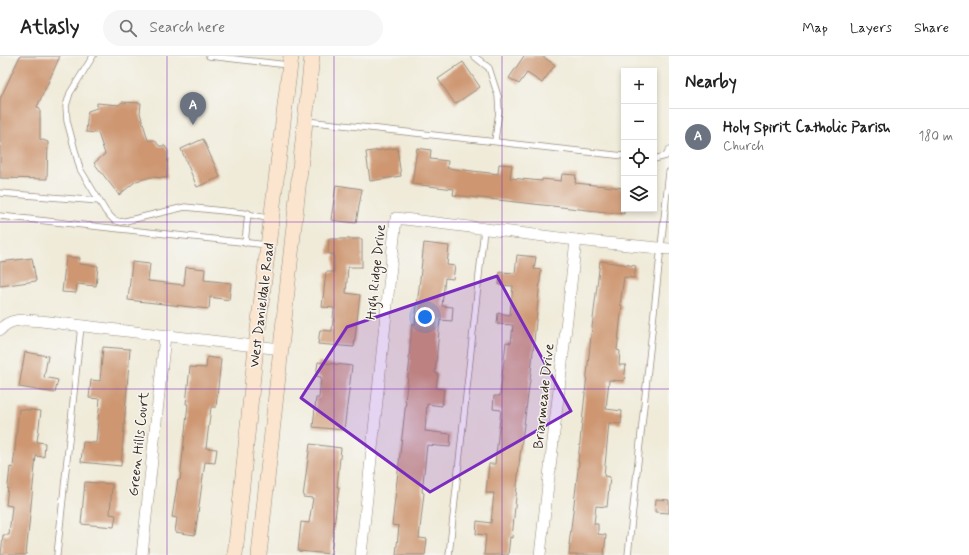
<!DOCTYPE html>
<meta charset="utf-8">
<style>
:root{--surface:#fff;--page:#f6f6f6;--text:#222;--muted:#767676;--line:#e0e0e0;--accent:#2563eb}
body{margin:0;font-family:Mynerve,sans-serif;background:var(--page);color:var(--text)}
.controls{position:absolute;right:12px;top:12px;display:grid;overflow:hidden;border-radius:0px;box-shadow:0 2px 6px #0003}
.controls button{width:36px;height:36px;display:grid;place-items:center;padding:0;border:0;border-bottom:1px solid var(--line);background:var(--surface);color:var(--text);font:20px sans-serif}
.you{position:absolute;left:425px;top:261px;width:14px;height:14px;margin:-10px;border:3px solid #fff;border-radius:50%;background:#1a73e8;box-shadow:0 0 0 6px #1a73e833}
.badge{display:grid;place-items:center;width:26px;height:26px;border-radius:50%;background:var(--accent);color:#fff;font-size:13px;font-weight:700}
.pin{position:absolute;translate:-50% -33px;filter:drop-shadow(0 1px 2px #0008)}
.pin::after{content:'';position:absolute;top:21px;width:14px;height:12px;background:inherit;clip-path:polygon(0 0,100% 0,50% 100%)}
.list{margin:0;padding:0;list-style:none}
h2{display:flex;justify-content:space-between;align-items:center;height:52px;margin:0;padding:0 16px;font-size:17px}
h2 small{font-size:13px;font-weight:400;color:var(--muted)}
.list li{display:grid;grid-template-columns:26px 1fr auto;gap:12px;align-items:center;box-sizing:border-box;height:56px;padding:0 16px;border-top:1px solid var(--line)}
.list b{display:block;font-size:15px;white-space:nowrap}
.list p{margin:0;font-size:13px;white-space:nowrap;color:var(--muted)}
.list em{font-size:13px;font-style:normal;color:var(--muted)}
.icon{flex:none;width:22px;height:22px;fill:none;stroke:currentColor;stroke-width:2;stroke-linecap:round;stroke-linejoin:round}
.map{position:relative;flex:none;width:669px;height:499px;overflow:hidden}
header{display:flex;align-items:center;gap:24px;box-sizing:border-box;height:56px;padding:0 20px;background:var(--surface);border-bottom:1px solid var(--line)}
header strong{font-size:19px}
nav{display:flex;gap:22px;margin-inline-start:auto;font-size:14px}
.search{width:280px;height:36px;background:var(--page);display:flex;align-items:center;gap:10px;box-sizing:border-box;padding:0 14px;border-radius:22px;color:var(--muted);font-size:15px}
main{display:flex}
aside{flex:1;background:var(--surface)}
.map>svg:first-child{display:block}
.building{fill:#ce9772}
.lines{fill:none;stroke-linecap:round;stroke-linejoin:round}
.lane-casing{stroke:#968a7c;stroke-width:7}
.street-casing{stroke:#968a7c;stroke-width:12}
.secondary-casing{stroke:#968a7c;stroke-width:16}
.lane{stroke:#fff;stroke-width:5.5}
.street{stroke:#fff;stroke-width:11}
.secondary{stroke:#fbe5cf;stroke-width:15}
.marked{fill:#7b2cbf;fill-opacity:0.2;stroke:#7b2cbf;stroke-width:3;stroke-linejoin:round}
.grid{fill:none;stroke:#7b2cbf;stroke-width:1;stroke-opacity:0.55}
.labels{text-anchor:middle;stroke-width:3;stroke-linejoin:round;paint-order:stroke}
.street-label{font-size:14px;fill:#3b2a1e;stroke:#f6f6f2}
</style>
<header>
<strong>Atlasly</strong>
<div class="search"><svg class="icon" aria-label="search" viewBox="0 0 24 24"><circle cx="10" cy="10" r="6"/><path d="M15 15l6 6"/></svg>Search here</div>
<nav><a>Map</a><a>Layers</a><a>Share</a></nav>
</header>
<main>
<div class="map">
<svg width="669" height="499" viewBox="0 0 669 499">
<rect width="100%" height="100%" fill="#f6f6f2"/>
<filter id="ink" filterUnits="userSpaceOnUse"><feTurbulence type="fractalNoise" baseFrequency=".025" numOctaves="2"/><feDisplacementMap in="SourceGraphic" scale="8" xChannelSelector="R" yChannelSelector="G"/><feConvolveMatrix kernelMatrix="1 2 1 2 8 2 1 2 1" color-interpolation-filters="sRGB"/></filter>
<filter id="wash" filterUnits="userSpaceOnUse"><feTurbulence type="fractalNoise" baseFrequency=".012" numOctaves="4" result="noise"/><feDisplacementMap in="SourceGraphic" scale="16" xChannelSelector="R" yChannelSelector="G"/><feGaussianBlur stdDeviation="0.9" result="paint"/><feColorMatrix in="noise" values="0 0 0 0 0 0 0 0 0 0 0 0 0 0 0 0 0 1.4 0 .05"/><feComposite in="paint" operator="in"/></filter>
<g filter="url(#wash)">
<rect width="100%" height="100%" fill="#f0ebd9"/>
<g id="blocks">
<g class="building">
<polygon points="20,0 60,0 37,51 40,52 40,83 48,86 47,123 0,122 0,43"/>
<polygon points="524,0 542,0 555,9 542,27 527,17 519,28 509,22"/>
<polygon points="463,6 480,31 455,48 438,23"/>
<polygon points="122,46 141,47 140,57 148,84 155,84 159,90 165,90 168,95 167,122 151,121 136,125 119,139 94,107 105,98 98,77 86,76 88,55 97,52 97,47 119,49"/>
<polygon points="203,83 220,121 197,131 181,93"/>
<polygon points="397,92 401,120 370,125 366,96"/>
<polygon points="417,92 431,94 430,103 448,105 447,112 498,118 499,108 512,109 510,122 542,125 542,123 561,125 562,118 576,119 575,127 624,132 624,158 453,139 454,133 412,128"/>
<polygon points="336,129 362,133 356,167 331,164"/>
<polygon points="329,183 362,183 362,211 348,211 346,237 360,239 354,291 318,288 320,274 332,275 334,252 322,251 326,216 334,216 334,198 328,198"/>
<polygon points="424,187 449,190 447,209 455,210 453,223 445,222 442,250 453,251 452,265 440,264 435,317 438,318 436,332 444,333 442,350 427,348 425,375 451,378 450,391 427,389 422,436 424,437 419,482 427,483 425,499 396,499 399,470 392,469 406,345 405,345 410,303 409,302 412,268 415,268"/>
<polygon points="517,199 536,201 534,213 541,214 531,316 520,399 512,482 510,481 508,499 484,499 486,479 476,478 477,465 491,467 494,437 486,437 489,408 495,408 501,354 493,353 494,340 500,340 506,286 511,287 513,269 497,268 498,257 510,259 513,230 499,229 500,216 515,217"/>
<polygon points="66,201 80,202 79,208 98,210 96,230 77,228 76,237 62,236"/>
<polygon points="32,202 36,225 0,230 0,206"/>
<polygon points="600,205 636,210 634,222 624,221 620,249 622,249 617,294 620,295 619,309 626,309 624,325 609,324 606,353 622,355 621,368 609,367 604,420 610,421 607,451 596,450 594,468 598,468 598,478 606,479 604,499 569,499 570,489 569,489 579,406 578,405 591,280"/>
<polygon points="132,206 150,208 148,225 184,229 186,211 205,213 204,224 231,227 229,244 210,241 209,253 128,244"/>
<polygon points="103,291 130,293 121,410 81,406 83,386 96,387 100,343 89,342 91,324 100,325"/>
<polygon points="25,296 48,300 44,321 58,324 55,337 19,331"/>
<polygon points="207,301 221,303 216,351 211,351 206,392 217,393 215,407 205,406 195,479 175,476 177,462 172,461 178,424 180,424 188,348 186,348 190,311 206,312"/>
<polygon points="318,306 352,310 344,374 313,371 316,342 319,342 321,321 316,320"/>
<polygon points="19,353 41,355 37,386 45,387 44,401 36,400 26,499 1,499 3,479 9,479 12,450 6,449 10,411 13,412"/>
<polygon points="310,388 341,392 337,431 339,431 334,470 331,498 298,495 301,466 309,467 313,442 303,441"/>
<polygon points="85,426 112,428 110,458 116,459 114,471 81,468"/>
<polygon points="656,443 669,444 669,457 655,456"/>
</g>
</g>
</g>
<g filter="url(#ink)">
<use href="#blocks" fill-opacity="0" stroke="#968a7c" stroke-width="1"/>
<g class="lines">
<defs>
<g id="lane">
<polyline points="93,0 70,37 66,50 67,65 80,113 106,156 114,164 121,166 185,151 243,157 271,163"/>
<polyline points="209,0 288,9"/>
<polyline points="474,0 489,12 498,40 499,55 495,85"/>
<polyline points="306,65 624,100"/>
<polyline points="654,103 666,100 669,94"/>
<polyline points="0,137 99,145"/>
<polyline points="0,160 268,189"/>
<polyline points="245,187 248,157"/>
<polyline points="57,499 81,270"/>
<polyline points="449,499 484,173"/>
<polyline points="628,499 669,116"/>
</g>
<g id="street">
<path d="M0,274C10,261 26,264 41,265L281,293"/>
<polyline points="142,499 165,280"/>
<polyline points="361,499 396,162 576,184 669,193"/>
<polyline points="540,499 576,184"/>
</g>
<g id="secondary">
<polyline points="235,499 256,290 291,0"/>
<polyline points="259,499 312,0"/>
</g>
</defs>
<use href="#lane" class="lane-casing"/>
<use href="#street" class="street-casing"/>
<use href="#secondary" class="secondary-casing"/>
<use href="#lane" class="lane"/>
<use href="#street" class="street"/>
<use href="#secondary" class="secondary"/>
</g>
</g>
<path class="marked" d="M497,220L571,355L430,436L301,342L347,271Z"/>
<path class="grid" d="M167,0V499M334,0V499M502,0V499M0,166H669M0,333H669"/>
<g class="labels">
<g class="street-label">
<text transform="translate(375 216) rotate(-84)" y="5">High Ridge Drive</text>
<text transform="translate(261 249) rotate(-83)" y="5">West Danieldale Road</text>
<text transform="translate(543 340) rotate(-84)" y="5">Briarmeade Drive</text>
<text transform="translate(138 388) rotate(-84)" y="5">Green Hills Court</text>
</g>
</g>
</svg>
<div class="controls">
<button>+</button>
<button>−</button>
<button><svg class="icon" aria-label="locate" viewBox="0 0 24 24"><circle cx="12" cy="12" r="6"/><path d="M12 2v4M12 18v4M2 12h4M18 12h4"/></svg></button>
<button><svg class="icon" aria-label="layers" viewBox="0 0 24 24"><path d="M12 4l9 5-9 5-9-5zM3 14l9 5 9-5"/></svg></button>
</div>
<div class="you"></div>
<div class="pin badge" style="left:193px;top:69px;background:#6b7280">A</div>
</div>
<aside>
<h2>Nearby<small></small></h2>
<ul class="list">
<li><span class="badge" style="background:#6b7280">A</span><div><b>Holy Spirit Catholic Parish</b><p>Church</p></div><em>180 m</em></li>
</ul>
</aside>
</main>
